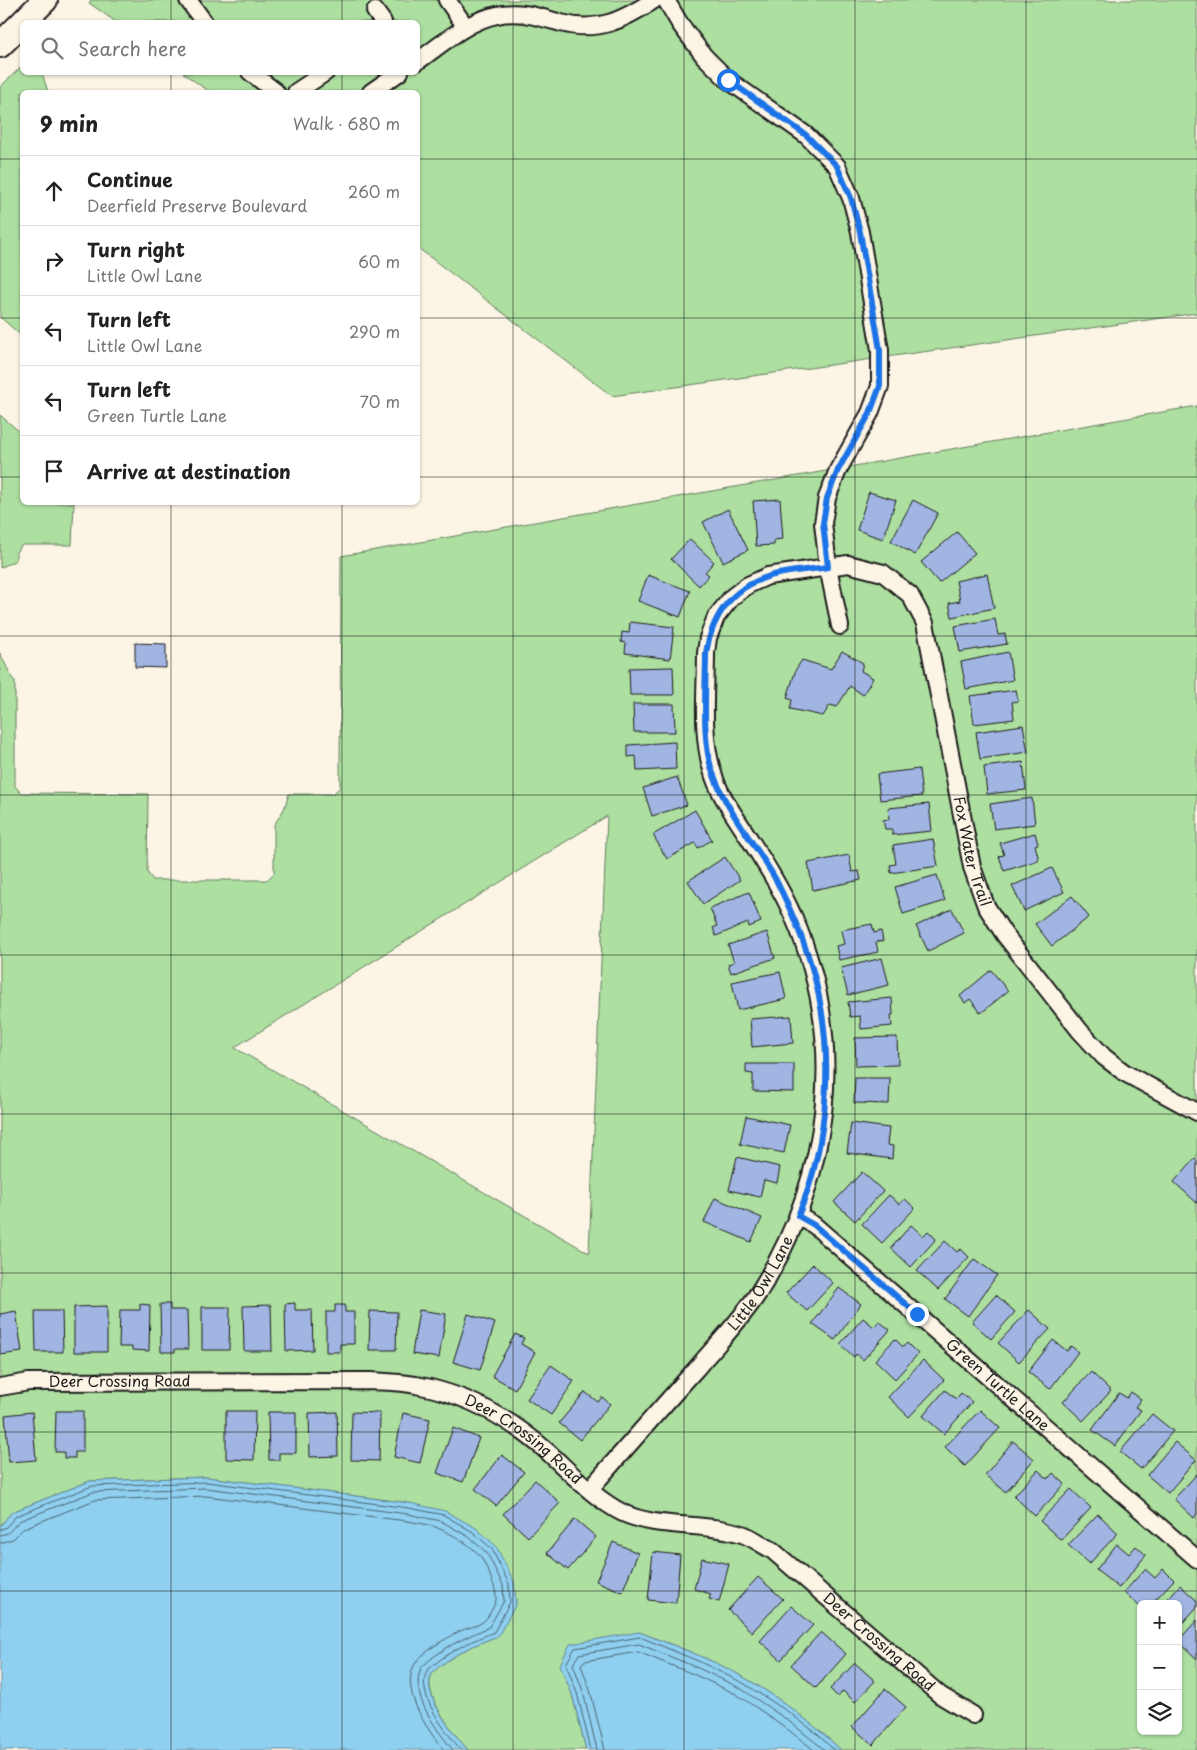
<!DOCTYPE html>
<meta charset="utf-8">
<style>
:root{--surface:#fff;--page:#f6f6f6;--text:#222;--muted:#767676;--line:#e0e0e0}
body{margin:0;font-family:"Playpen Sans",sans-serif;background:var(--page);color:var(--text)}
.controls{position:absolute;right:15px;bottom:15px;display:grid;overflow:hidden;border-radius:8px;box-shadow:0 1px 4px #0004}
.controls button{width:45px;height:45px;display:grid;place-items:center;padding:0;border:0;border-bottom:1px solid var(--line);background:var(--surface);color:var(--text);font:25px sans-serif}
.stop{position:absolute;width:15px;height:15px;margin:-11px;border:4px solid #1a73e8;border-radius:50%;background:#fff}
.stop.end{background:#1a73e8;border-color:#fff;box-shadow:0 1px 5px #0008}
.list{margin:0;padding:0;list-style:none}
h2{display:flex;justify-content:space-between;align-items:center;height:65px;margin:0;padding:0 20px;font-size:21px}
h2 small{font-size:16px;font-weight:400;color:var(--muted)}
.list li{display:grid;grid-template-columns:32px 1fr auto;gap:15px;align-items:center;box-sizing:border-box;height:70px;padding:0 20px;border-top:1px solid var(--line)}
.list b{display:block;font-size:19px;white-space:nowrap}
.list p{margin:0;font-size:16px;white-space:nowrap;color:var(--muted)}
.list em{font-size:16px;font-style:normal;color:var(--muted)}
.icon{flex:none;width:28px;height:28px;fill:none;stroke:currentColor;stroke-width:2;stroke-linecap:round;stroke-linejoin:round}
.map{position:relative;flex:none;width:1197px;height:1750px;overflow:hidden}
.search{position:absolute;background:var(--surface);box-shadow:0 1px 4px #0004;left:20px;top:20px;width:400px;height:55px;display:flex;align-items:center;gap:12px;box-sizing:border-box;padding:0 18px;border-radius:8px;color:var(--muted);font-size:19px}
.panel{position:absolute;background:var(--surface);box-shadow:0 1px 4px #0004;left:20px;top:90px;width:400px;height:415px;border-radius:8px}
.map>svg:first-child{display:block}
.green{fill:#acdfa0;stroke:#647e5e;fill-rule:evenodd}
.water{fill:#8fcff0;stroke:#61879b}
.lines{fill:none;stroke-linecap:round;stroke-linejoin:round}
.shore{stroke:#4a6471;stroke-width:1}
.building{fill:#a1b5e3;stroke:#1c1c1c}
.minor-casing{stroke:#1c1c1c;stroke-width:20}
.highway-casing{stroke:#1c1c1c;stroke-width:28}
.minor{stroke:#fcf5e5;stroke-width:16}
.highway{stroke:#fcf5e5;stroke-width:24}
.route{stroke:#1a73e8;stroke-width:6}
.grid{fill:none;stroke:#1c1c1c;stroke-width:1;stroke-opacity:0.55}
.labels{text-anchor:middle;stroke-width:4;stroke-linejoin:round;paint-order:stroke}
.street-label{font-size:15px;fill:#1c1c1c;stroke:#fcf5e5}
</style>
<div class="map">
<svg width="1197" height="1750" viewBox="0 0 1197 1750">
<rect width="100%" height="100%" fill="#fcf5e5"/>
<filter id="ink" filterUnits="userSpaceOnUse"><feTurbulence type="fractalNoise" baseFrequency=".02" numOctaves="2"/><feDisplacementMap in="SourceGraphic" scale="10" xChannelSelector="R" yChannelSelector="G"/><feConvolveMatrix kernelMatrix="1 2 1 2 8 2 1 2 1" color-interpolation-filters="sRGB"/></filter>
<g filter="url(#ink)">
<g class="green">
<polygon points="91,0 1197,0 1197,313 612,396 418,248 418,92 210,92 183,73 418,72 418,22 116,22 89,3"/>
<polygon points="22,66 22,72 42,73 48,92 22,92 22,336 0,317 0,87"/>
<path d="M1197,406V1750H841C812,1723 780,1698 745,1678C712,1659 675,1646 639,1632L560,1665L572,1694L586,1750H468C455,1735 421,1694 432,1674C433,1671 438,1668 440,1666C458,1652 476,1644 497,1636L516,1604L514,1582L410,1503L207,1477L90,1481L12,1512L0,1526V653L12,678L15,681V786L21,793L148,794L147,872L153,880H267L274,873V825L284,809L289,794H333L340,787L341,556ZM607,816L589,1253L235,1048V1047ZM1141,1604H1178V1731H1141Z"/>
<polygon points="0,415 22,434 22,502 74,503 72,545 22,545 16,552 16,560 0,568"/>
</g>
<g class="water">
<path d="M207,1477L410,1503L445,1511L476,1528L496,1546L514,1582L516,1604L498,1636C476,1644 458,1652 440,1666C438,1668 433,1671 432,1674C420,1694 455,1735 468,1750H0V1526L12,1512L90,1481Z"/>
<path d="M639,1632C675,1646 712,1659 745,1678C780,1698 812,1723 841,1750H586L572,1694L560,1665L570,1644Z"/>
</g>
<g class="lines">
<g class="shore">
<path d="M0,1529L5,1528L16,1516L92,1486L207,1482L409,1508L444,1515L473,1532L492,1549L509,1584L510,1602L494,1632C472,1641 455,1648 436,1663C433,1666 429,1668 427,1671C415,1695 447,1733 461,1750"/>
<path d="M0,1535L8,1533L19,1521L93,1492L206,1488L408,1514L441,1521L469,1537L487,1553L503,1585L504,1601L489,1627C469,1636 450,1644 432,1658C429,1661 424,1664 421,1668C409,1695 437,1730 453,1750"/>
<path d="M0,1543L13,1539L24,1528L95,1500L206,1496L407,1521C417,1523 430,1524 440,1529C454,1535 471,1545 481,1557C486,1565 498,1591 496,1600C495,1605 489,1616 485,1620C480,1626 465,1628 458,1632C444,1640 427,1649 417,1661C397,1686 427,1730 444,1750"/>
<polyline points="591,1750 577,1693 566,1664 575,1648 640,1637 698,1661 743,1683 790,1713 816,1733 834,1750"/>
<polyline points="597,1750 583,1691 573,1664 579,1654 639,1644 696,1667 740,1688 786,1719 825,1750"/>
<polyline points="605,1750 590,1690 581,1665 584,1661 638,1652 693,1674 736,1694 782,1725 814,1750"/>
</g>
</g>
<g class="building">
<polygon points="869,492 896,500 883,539 857,530"/>
<polygon points="780,499 783,539 774,540 774,545 756,546 753,501"/>
<polygon points="913,500 938,513 915,555 891,541"/>
<polygon points="728,509 748,550 723,562 703,522"/>
<polygon points="957,532 975,553 939,583 921,562"/>
<polygon points="690,539 714,562 705,572 709,575 699,586 671,559"/>
<polygon points="987,574 994,608 952,617 949,603 960,601 956,581"/>
<polygon points="648,575 690,591 680,617 638,601"/>
<polygon points="995,619 998,635 1005,634 1007,644 960,652 955,626"/>
<polygon points="630,622 674,627 670,659 625,653 626,643 621,642 622,632 629,633"/>
<polygon points="135,643 166,644 166,668 135,667"/>
<polygon points="842,651 863,663 861,671 873,678 863,695 850,686 837,707 830,705 823,716 790,709 792,700 787,698 796,669 802,660 831,669"/>
<polygon points="1008,652 1013,680 966,689 961,662"/>
<polygon points="673,667 674,695 630,695 629,668"/>
<polygon points="1016,690 1018,701 1012,702 1014,719 974,724 970,696"/>
<polygon points="633,704 674,704 675,732 634,732"/>
<polygon points="1023,725 1028,752 980,759 976,732"/>
<polygon points="675,742 676,769 637,771 636,756 628,757 628,745"/>
<polygon points="1023,762 1026,790 987,794 984,767"/>
<polygon points="919,769 922,796 880,800 877,774"/>
<polygon points="677,777 687,805 652,816 643,788"/>
<polygon points="1032,798 1035,824 994,829 990,804"/>
<polygon points="929,804 932,831 892,835 892,829 885,829 883,820 889,819 888,808"/>
<polygon points="695,810 712,840 698,848 695,843 667,859 653,835"/>
<polygon points="1035,833 1038,844 1035,845 1039,860 1004,871 999,856 1004,855 1000,843"/>
<polygon points="933,839 938,866 891,873 890,865 896,864 893,845"/>
<polygon points="849,855 852,872 859,871 861,880 813,890 808,863"/>
<polygon points="725,857 740,880 703,904 688,881"/>
<polygon points="1052,868 1064,892 1024,911 1012,886"/>
<polygon points="937,875 945,901 903,914 895,887"/>
<polygon points="749,892 761,922 749,927 748,923 716,936 713,928 717,926 710,908"/>
<polygon points="1072,896 1089,917 1052,946 1035,924"/>
<polygon points="952,909 964,933 928,951 916,926"/>
<polygon points="872,924 874,933 881,931 883,941 876,942 878,952 839,960 836,946 844,944 841,930"/>
<polygon points="767,932 775,958 731,973 728,964 734,962 728,945"/>
<polygon points="882,958 889,985 848,995 841,968"/>
<polygon points="991,970 1008,991 981,1013 970,999 965,1003 960,996"/>
<polygon points="780,972 786,999 738,1010 732,982"/>
<polygon points="892,998 893,1015 891,1015 892,1026 861,1029 860,1016 850,1017 848,1002"/>
<polygon points="791,1016 793,1043 752,1047 750,1019"/>
<polygon points="897,1037 898,1065 856,1066 855,1038"/>
<polygon points="746,1064 794,1064 794,1092 753,1091 753,1074 746,1073"/>
<polygon points="855,1078 890,1078 889,1104 854,1103"/>
<polygon points="746,1116 790,1125 784,1153 740,1144"/>
<polygon points="851,1123 889,1128 887,1145 893,1146 892,1159 847,1153"/>
<polygon points="737,1157 780,1167 777,1183 764,1180 760,1197 729,1190"/>
<polygon points="1195,1158 1197,1160 1197,1203 1174,1182"/>
<polygon points="862,1172 883,1191 855,1221 834,1202"/>
<polygon points="889,1195 899,1204 905,1199 915,1208 882,1243 862,1224"/>
<polygon points="715,1198 762,1218 751,1242 704,1222"/>
<polygon points="911,1225 923,1236 928,1231 936,1239 911,1267 891,1248"/>
<polygon points="945,1241 957,1252 961,1249 969,1257 938,1290 917,1271"/>
<polygon points="974,1259 997,1275 968,1316 945,1299"/>
<polygon points="813,1264 833,1283 807,1311 786,1293"/>
<polygon points="839,1288 861,1304 835,1340 812,1324"/>
<polygon points="996,1295 1015,1312 991,1339 972,1322"/>
<polygon points="295,1303 295,1310 312,1310 313,1350 286,1351 285,1304"/>
<polygon points="140,1304 150,1305 149,1351 132,1350 132,1347 119,1347 120,1310 140,1310"/>
<polygon points="160,1304 170,1304 170,1310 187,1310 188,1349 175,1349 175,1352 161,1352"/>
<polygon points="271,1305 272,1351 244,1351 243,1306"/>
<polygon points="335,1305 345,1305 345,1312 354,1312 354,1344 340,1344 340,1352 326,1352 326,1312 335,1312"/>
<polygon points="107,1306 107,1352 74,1352 74,1307"/>
<polygon points="202,1307 230,1307 229,1350 202,1350"/>
<polygon points="419,1310 446,1314 439,1358 412,1354"/>
<polygon points="1029,1310 1050,1329 1019,1362 998,1343"/>
<polygon points="16,1311 22,1352 0,1355 0,1314"/>
<polygon points="35,1311 62,1311 63,1352 36,1352"/>
<polygon points="370,1311 397,1312 396,1350 369,1350"/>
<polygon points="468,1314 495,1323 480,1370 453,1362"/>
<polygon points="863,1318 874,1327 879,1321 890,1330 863,1360 856,1354 854,1357 840,1344"/>
<polygon points="515,1334 524,1338 521,1344 535,1352 515,1389 492,1376"/>
<polygon points="895,1339 903,1347 907,1343 918,1354 895,1379 875,1360"/>
<polygon points="1053,1340 1067,1351 1071,1346 1078,1352 1050,1389 1028,1372"/>
<polygon points="923,1360 944,1380 909,1417 888,1397"/>
<polygon points="551,1365 574,1381 551,1415 527,1399"/>
<polygon points="1091,1372 1111,1391 1083,1421 1063,1402"/>
<polygon points="945,1390 956,1399 961,1393 972,1402 944,1434 923,1416"/>
<polygon points="585,1392 598,1402 602,1397 610,1404 580,1440 559,1423"/>
<polygon points="1131,1392 1141,1399 1135,1407 1141,1410 1115,1446 1092,1430 1119,1393 1127,1398"/>
<polygon points="980,1410 1000,1428 965,1466 945,1447"/>
<polygon points="56,1411 83,1411 83,1452 75,1452 75,1458 64,1458 64,1452 55,1452"/>
<polygon points="226,1411 255,1411 254,1460 226,1459"/>
<polygon points="32,1412 36,1460 9,1462 5,1415"/>
<polygon points="268,1412 296,1412 296,1453 279,1453 279,1460 269,1460"/>
<polygon points="337,1412 338,1456 310,1457 309,1413"/>
<polygon points="352,1412 380,1413 379,1461 351,1460"/>
<polygon points="403,1413 430,1419 420,1463 394,1457"/>
<polygon points="1152,1414 1173,1431 1141,1469 1120,1452"/>
<polygon points="453,1428 479,1438 463,1482 437,1473"/>
<polygon points="1013,1441 1034,1459 1006,1492 985,1475"/>
<polygon points="1175,1442 1196,1460 1168,1493 1147,1475"/>
<polygon points="502,1455 524,1472 496,1506 475,1489"/>
<polygon points="1038,1470 1048,1479 1053,1473 1065,1484 1035,1516 1014,1496"/>
<polygon points="1197,1474 1197,1514 1194,1518 1174,1499"/>
<polygon points="535,1480 560,1503 528,1537 503,1514"/>
<polygon points="1071,1489 1091,1508 1061,1540 1040,1521"/>
<polygon points="1098,1514 1118,1533 1089,1564 1068,1545"/>
<polygon points="575,1519 596,1537 568,1570 547,1553"/>
<polygon points="613,1542 638,1553 622,1592 596,1581"/>
<polygon points="1117,1544 1129,1554 1136,1546 1146,1555 1119,1588 1096,1570"/>
<polygon points="653,1552 680,1555 676,1603 648,1600"/>
<polygon points="702,1558 729,1564 719,1602 709,1599 711,1594 694,1589"/>
<polygon points="1145,1569 1155,1578 1163,1569 1174,1580 1151,1604 1141,1604 1141,1608 1124,1592"/>
<polygon points="758,1577 783,1599 752,1632 728,1610"/>
<polygon points="1180,1585 1197,1601 1197,1607 1178,1628 1178,1604 1163,1604"/>
<polygon points="791,1606 813,1625 781,1660 760,1641"/>
<polygon points="1197,1620 1197,1659 1178,1641"/>
<polygon points="821,1632 846,1654 816,1688 791,1665"/>
<polygon points="855,1663 875,1681 855,1702 843,1691 838,1697 830,1689"/>
<polygon points="885,1689 906,1707 873,1745 852,1727"/>
</g>
<g class="lines">
<defs>
<g id="minor">
<polyline points="188,0 204,22"/>
<polyline points="447,0 466,27"/>
<polyline points="666,0 680,24 704,56 728,80 806,135 837,166 851,198 860,232 880,350 880,386 870,413 838,470 827,498 823,523 828,567 840,626"/>
<polyline points="375,11 383,22"/>
<path d="M418,61C442,44 467,21 497,15C519,10 540,17 561,23C598,33 623,20 654,0"/>
<polyline points="250,72 276,92"/>
<polyline points="296,92 326,72"/>
<polyline points="371,92 400,72"/>
<path id="s1" d="M798,1216L814,1225L1197,1559"/>
<path id="s2" d="M0,1387L29,1382L371,1381C386,1382 401,1382 416,1385C467,1394 511,1419 549,1453C572,1474 595,1499 623,1513C657,1529 705,1522 742,1534C752,1537 762,1545 772,1550L940,1695L973,1715"/>
<path id="s3" d="M590,1489C625,1449 660,1409 696,1369C717,1344 741,1320 759,1292C830,1179 848,1043 794,918C781,888 763,860 745,832C733,813 718,793 712,770C701,733 706,691 706,653L708,638L716,617L732,597L748,585L768,576L848,564L883,573L910,595L925,623L972,867L986,906L1004,934L1080,1031L1104,1057L1125,1073L1197,1112"/>
</g>
<polyline id="highway" points="0,45 45,0"/>
</defs>
<use href="#minor" class="minor-casing"/>
<use href="#highway" class="highway-casing"/>
<use href="#minor" class="minor"/>
<use href="#highway" class="highway"/>
</g>
</g>
<g class="lines" filter="url(#ink)">
<path class="route" d="M728,80L806,135L837,166L851,198L860,232L880,350V386L870,413L838,470L827,498L823,523L828,567C810,570 784,571 767,577C731,589 712,616 706,653C706,687 701,742 713,773C727,813 756,844 776,880C790,908 803,938 812,968C835,1047 830,1140 798,1216L814,1225L917,1314"/>
</g>
<path class="grid" d="M171,0V22M342,0V22M513,0V1750M684,0V1750M855,0V1750M1026,0V1750M171,72V92M342,72V92M0,159H22M418,159H1197M0,318H22M418,318H1197M0,477H22M418,477H1197M171,502V1750M342,502V1750M0,636H1197M0,795H1197M0,955H1197M0,1114H1197M0,1273H1197M0,1432H1197M0,1591H1197"/>
<g class="labels">
<g class="street-label">
<text dy="5" stroke="none"><textPath href="#s3" startOffset="1460">Fox Water Trail</textPath></text>
<text dy="5" stroke="none"><textPath href="#s3" startOffset="268">Little Owl Lane</textPath></text>
<text dy="5" stroke="none"><textPath href="#s2" startOffset="120">Deer Crossing Road</textPath></text>
<text dy="5" stroke="none"><textPath href="#s1" startOffset="262">Green Turtle Lane</textPath></text>
<text dy="5" stroke="none"><textPath href="#s2" startOffset="539">Deer Crossing Road</textPath></text>
<text dy="5" stroke="none"><textPath href="#s2" startOffset="960">Deer Crossing Road</textPath></text>
</g>
</g>
</svg>
<div class="controls">
<button>+</button>
<button>−</button>
<button><svg class="icon" aria-label="layers" viewBox="0 0 24 24"><path d="M12 4l9 5-9 5-9-5zM3 14l9 5 9-5"/></svg></button>
</div>
<div class="stop" style="left:728px;top:80px"></div>
<div class="stop end" style="left:917px;top:1314px"></div>
<div class="search"><svg class="icon" aria-label="search" viewBox="0 0 24 24"><circle cx="10" cy="10" r="6"/><path d="M15 15l6 6"/></svg>Search here</div>
<section class="panel">
<h2>9 min<small>Walk · 680 m</small></h2>
<ul class="list">
<li><svg class="icon" aria-label="ahead" viewBox="0 0 24 24"><path d="M12 20V5M6 11l6-6 6 6"/></svg><div><b>Continue</b><p>Deerfield Preserve Boulevard</p></div><em>260 m</em></li>
<li><svg class="icon" aria-label="right" viewBox="0 0 24 24"><path d="M7 20v-9h11M14 6l5 5-5 5"/></svg><div><b>Turn right</b><p>Little Owl Lane</p></div><em>60 m</em></li>
<li><svg class="icon" aria-label="left" viewBox="0 0 24 24"><path d="M17 20v-9H6M10 6l-5 5 5 5"/></svg><div><b>Turn left</b><p>Little Owl Lane</p></div><em>290 m</em></li>
<li><svg class="icon" aria-label="left" viewBox="0 0 24 24"><path d="M17 20v-9H6M10 6l-5 5 5 5"/></svg><div><b>Turn left</b><p>Green Turtle Lane</p></div><em>70 m</em></li>
<li><svg class="icon" aria-label="arrive" viewBox="0 0 24 24"><path d="M6 21V4h12l-3 4 3 4H6"/></svg><div><b>Arrive at destination</b></div></li>
</ul>
</section>
</div>
